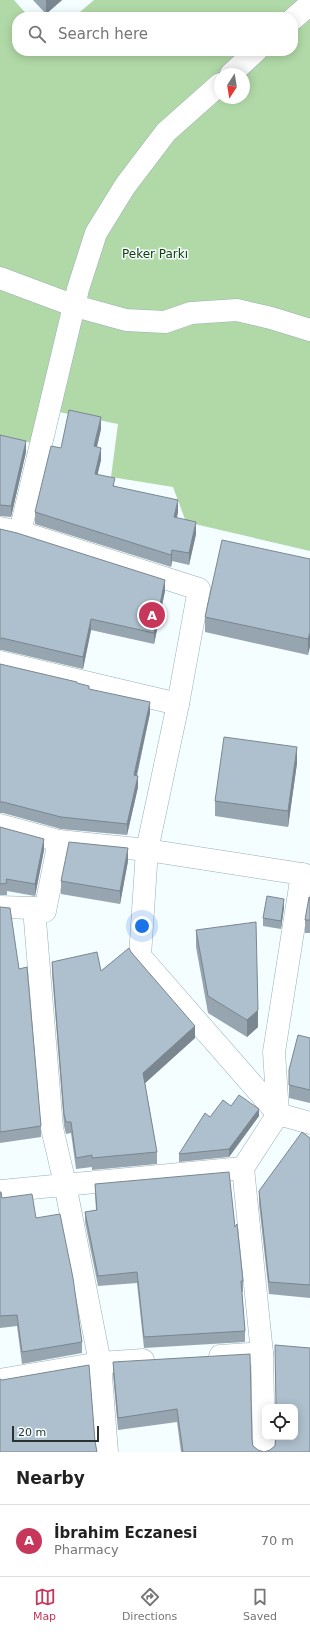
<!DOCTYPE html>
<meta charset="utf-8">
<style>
:root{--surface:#fff;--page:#f2f2f2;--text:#222;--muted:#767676;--line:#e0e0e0;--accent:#c7375b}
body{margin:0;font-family:"DejaVu Sans",sans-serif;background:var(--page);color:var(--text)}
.controls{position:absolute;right:12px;bottom:12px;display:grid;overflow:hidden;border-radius:8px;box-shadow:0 2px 10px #0003}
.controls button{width:36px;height:36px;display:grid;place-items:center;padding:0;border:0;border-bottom:1px solid var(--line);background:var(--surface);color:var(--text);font:20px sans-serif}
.compass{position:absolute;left:214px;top:68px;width:36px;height:36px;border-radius:50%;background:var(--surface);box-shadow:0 2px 10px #0003;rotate:192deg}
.scale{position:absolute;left:12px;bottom:10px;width:87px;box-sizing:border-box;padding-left:4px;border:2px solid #293233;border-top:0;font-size:11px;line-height:14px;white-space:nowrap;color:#293233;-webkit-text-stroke:3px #f4fdff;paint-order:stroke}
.you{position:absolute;left:142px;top:926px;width:14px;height:14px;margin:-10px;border:3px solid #fff;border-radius:50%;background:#1a73e8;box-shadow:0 0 0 6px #1a73e833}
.badge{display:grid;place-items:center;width:26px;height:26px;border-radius:50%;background:var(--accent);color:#fff;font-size:13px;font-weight:700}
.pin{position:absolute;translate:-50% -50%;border:2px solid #fff;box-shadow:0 1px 4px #0006}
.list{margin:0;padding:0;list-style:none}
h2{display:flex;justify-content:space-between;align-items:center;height:52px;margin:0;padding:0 16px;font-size:17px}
h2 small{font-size:13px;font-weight:400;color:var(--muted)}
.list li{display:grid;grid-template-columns:26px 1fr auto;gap:12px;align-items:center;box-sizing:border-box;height:72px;padding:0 16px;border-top:1px solid var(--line)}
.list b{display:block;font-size:15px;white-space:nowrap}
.list p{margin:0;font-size:13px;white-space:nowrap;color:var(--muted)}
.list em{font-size:13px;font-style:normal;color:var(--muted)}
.icon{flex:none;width:22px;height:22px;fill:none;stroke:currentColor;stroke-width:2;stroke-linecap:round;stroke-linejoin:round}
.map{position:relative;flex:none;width:310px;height:1452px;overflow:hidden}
.search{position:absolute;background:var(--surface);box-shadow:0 2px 10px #0003;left:12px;right:12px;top:12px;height:44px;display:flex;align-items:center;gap:10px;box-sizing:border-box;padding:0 14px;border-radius:16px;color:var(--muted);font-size:15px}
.sheet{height:124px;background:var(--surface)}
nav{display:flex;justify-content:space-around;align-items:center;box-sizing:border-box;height:56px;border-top:1px solid var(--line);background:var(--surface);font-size:11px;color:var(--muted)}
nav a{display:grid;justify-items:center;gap:2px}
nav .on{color:var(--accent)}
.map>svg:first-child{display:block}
.green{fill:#b1d9a7;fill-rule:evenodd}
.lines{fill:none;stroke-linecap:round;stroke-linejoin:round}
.minor-casing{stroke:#98afb2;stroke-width:23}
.minor{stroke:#fff;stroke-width:22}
.wall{fill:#96a5b0}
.shaded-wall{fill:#7a8690}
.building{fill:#aec0cd;stroke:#7a8690}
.labels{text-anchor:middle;stroke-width:3;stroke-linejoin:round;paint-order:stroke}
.park-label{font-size:12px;fill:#144107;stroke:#f4fdff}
</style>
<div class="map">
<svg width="310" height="1452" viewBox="0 0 310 1452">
<rect width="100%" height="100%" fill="#f4fdff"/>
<path class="green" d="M0,0H14L29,17H17V51H293V17H74L94,0H310V551L186,522L173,487L111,477L118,424L54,411L48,447L0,435ZM220,74H244V98H220Z"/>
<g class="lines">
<defs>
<g id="minor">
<polyline points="293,19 310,4"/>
<polyline points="231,74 256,51"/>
<polyline points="0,278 75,306 126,320 165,322 191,313 237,310 271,318 310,330"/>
<polyline points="0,528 20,532 78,289 96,233 125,186 166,132 220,84"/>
<polyline points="20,532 199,589 178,704 147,850 140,956 278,1114 310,1123"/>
<polyline points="0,662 178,704"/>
<polyline points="0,825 59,841 147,850 302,874"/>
<polyline points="59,841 45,911 34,908 52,1128 65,1184 100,1363 107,1452"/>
<polyline points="0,907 34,908"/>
<polyline points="0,1191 243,1168"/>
<polyline points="262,1353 264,1452"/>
<polyline points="220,1356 262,1353 243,1168 278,1114 274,1052 302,874 310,876"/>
<polyline points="0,1380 100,1363 143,1360"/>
</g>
</defs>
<use href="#minor" class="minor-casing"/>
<use href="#minor" class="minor"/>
</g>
<g class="wall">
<polygon points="33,0 62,0 46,14"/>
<polygon points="101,429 97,447 101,460 97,474 115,486 178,512 177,518 196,534 189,565 172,561 171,567 35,524 35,512 61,448"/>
<polygon points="0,435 26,452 11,517 0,516"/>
<polygon points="0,529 165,591 154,644 91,630 83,669 2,650 0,650"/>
<polygon points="310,559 308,655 205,632 205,617"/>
<polygon points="0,664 77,683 89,689 150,713 137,776 138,787 127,835 61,829 3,813 0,813"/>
<polygon points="297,763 288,827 215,816 215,801"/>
<polygon points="0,827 44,850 35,896 7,891 7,895 0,895"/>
<polygon points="128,861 120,904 61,894 61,881"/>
<polygon points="310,898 310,933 305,933 305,920"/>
<polygon points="0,907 41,1126 41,1137 0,1143"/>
<polygon points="284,907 281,929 263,926 263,918"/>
<polygon points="196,930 258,1027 247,1037 208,1013 196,947"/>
<polygon points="131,952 195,1038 145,1083 157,1152 157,1164 92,1170 92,1167 76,1169 71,1133 66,1134 64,1126 52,973 52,962 101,971"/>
<polygon points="310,1038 310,1103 289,1098 289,1070"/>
<polygon points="231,1106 259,1116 229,1157 179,1162 179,1154 210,1117"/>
<polygon points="310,1138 310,1298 269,1294 259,1204 259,1191"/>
<polygon points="95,1184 235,1227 243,1281 243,1292 242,1292 245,1331 245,1342 144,1348 137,1283 98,1286 85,1222 85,1212 96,1210 95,1195"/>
<polygon points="0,1192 2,1198 36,1218 82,1342 82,1353 22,1364 17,1326 0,1328"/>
<polygon points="113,1362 252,1440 253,1446 258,1450 264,1452 270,1450 275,1446 310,1452 181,1452 177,1422 118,1430 113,1375"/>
</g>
<g class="shaded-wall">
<polygon points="46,0 62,0 46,14"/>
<polygon points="101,417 101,429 94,458 94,446"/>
<polygon points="26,441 26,452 11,517 11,506"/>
<polygon points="101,448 101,460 95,486 95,474"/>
<polygon points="178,500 178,512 174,529 174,517"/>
<polygon points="196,522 196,534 189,565 189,553"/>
<polygon points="172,550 172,561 171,567 171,555"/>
<polygon points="165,580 165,591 154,644 154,633"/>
<polygon points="91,619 91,630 83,669 83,657"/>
<polygon points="310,632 310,647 308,655 308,639"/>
<polygon points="150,702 150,713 134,786 134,775"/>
<polygon points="297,747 297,763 288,827 288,811"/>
<polygon points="138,776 138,787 127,835 127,824"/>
<polygon points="44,839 44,850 35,896 35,884"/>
<polygon points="128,848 128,861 120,904 120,891"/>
<polygon points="284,899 284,907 281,929 281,921"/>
<polygon points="258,1010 258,1027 247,1037 247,1020"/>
<polygon points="195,1026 195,1038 143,1085 143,1073"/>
<polygon points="259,1109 259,1116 229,1157 229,1149"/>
</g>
<g class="building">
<polygon points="69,410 101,417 94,446 101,448 95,474 115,478 113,486 178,500 174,517 196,522 189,553 172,550 171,555 35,512 51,446 61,448"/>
<polygon points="0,435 26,441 11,506 0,505"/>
<polygon points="0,529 17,533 165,580 154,633 91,619 83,657 2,638 0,639"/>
<polygon points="222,540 310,559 310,632 308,639 205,617"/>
<polygon points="0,664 77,682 77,683 89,686 89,689 150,702 134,775 138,776 127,824 61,817 3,802 0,802"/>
<polygon points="224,737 297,747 288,811 215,801"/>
<polygon points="0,827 44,839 35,884 6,879 7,883 0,884"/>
<polygon points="69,842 128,848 120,891 61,881"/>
<polygon points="267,896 284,899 281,921 263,918"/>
<polygon points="309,897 310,898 310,920 305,920"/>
<polygon points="0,907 10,908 19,969 27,967 41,1126 0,1132"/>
<polygon points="256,922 258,1010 247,1020 208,996 196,930"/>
<polygon points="129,948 131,952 195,1026 143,1073 157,1152 92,1158 92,1155 76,1158 71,1122 66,1122 64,1114 52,962 97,952 101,971"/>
<polygon points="298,1035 310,1038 310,1090 289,1085 289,1070"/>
<polygon points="239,1095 259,1109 229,1149 179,1154 205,1113 210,1117 223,1100 231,1106"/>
<polygon points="302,1132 310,1138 310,1285 269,1282 259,1191"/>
<polygon points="229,1172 235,1227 237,1224 243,1281 241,1281 245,1331 144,1337 137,1272 98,1276 85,1212 97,1210 95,1184"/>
<polygon points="0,1192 1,1192 2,1198 32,1194 36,1218 60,1214 73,1278 82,1342 22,1352 17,1315 0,1316"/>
<polygon points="275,1345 310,1348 310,1452 183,1452 177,1409 118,1418 113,1362 250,1354 252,1440 253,1446 258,1450 264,1452 270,1450 275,1446 276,1437 295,1437 295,1407 276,1407"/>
<polygon points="89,1365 95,1441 97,1452 0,1452 0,1379 2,1380"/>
</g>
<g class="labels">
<g class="park-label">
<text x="155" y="258">Peker Parkı</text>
</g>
</g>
</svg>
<div class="controls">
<button><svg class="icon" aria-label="locate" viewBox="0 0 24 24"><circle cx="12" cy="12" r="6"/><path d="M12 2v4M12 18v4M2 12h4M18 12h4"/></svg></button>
</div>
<svg class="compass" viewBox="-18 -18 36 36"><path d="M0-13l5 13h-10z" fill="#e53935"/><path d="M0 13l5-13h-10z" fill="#767676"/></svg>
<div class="scale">20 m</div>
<div class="you"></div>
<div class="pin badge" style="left:152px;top:615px">A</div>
<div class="search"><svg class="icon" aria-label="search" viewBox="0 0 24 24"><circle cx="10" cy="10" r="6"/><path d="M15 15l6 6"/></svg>Search here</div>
</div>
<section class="sheet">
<h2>Nearby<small></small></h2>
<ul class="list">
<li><span class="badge">A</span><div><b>İbrahim Eczanesi</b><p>Pharmacy</p></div><em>70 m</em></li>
</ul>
</section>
<nav>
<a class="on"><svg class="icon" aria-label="map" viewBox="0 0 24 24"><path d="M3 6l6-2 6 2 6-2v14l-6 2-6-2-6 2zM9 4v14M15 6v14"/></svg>Map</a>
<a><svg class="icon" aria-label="directions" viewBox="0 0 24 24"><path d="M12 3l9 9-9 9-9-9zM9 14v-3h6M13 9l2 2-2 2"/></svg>Directions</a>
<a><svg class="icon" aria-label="saved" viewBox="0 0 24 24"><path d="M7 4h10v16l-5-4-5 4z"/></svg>Saved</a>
</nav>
